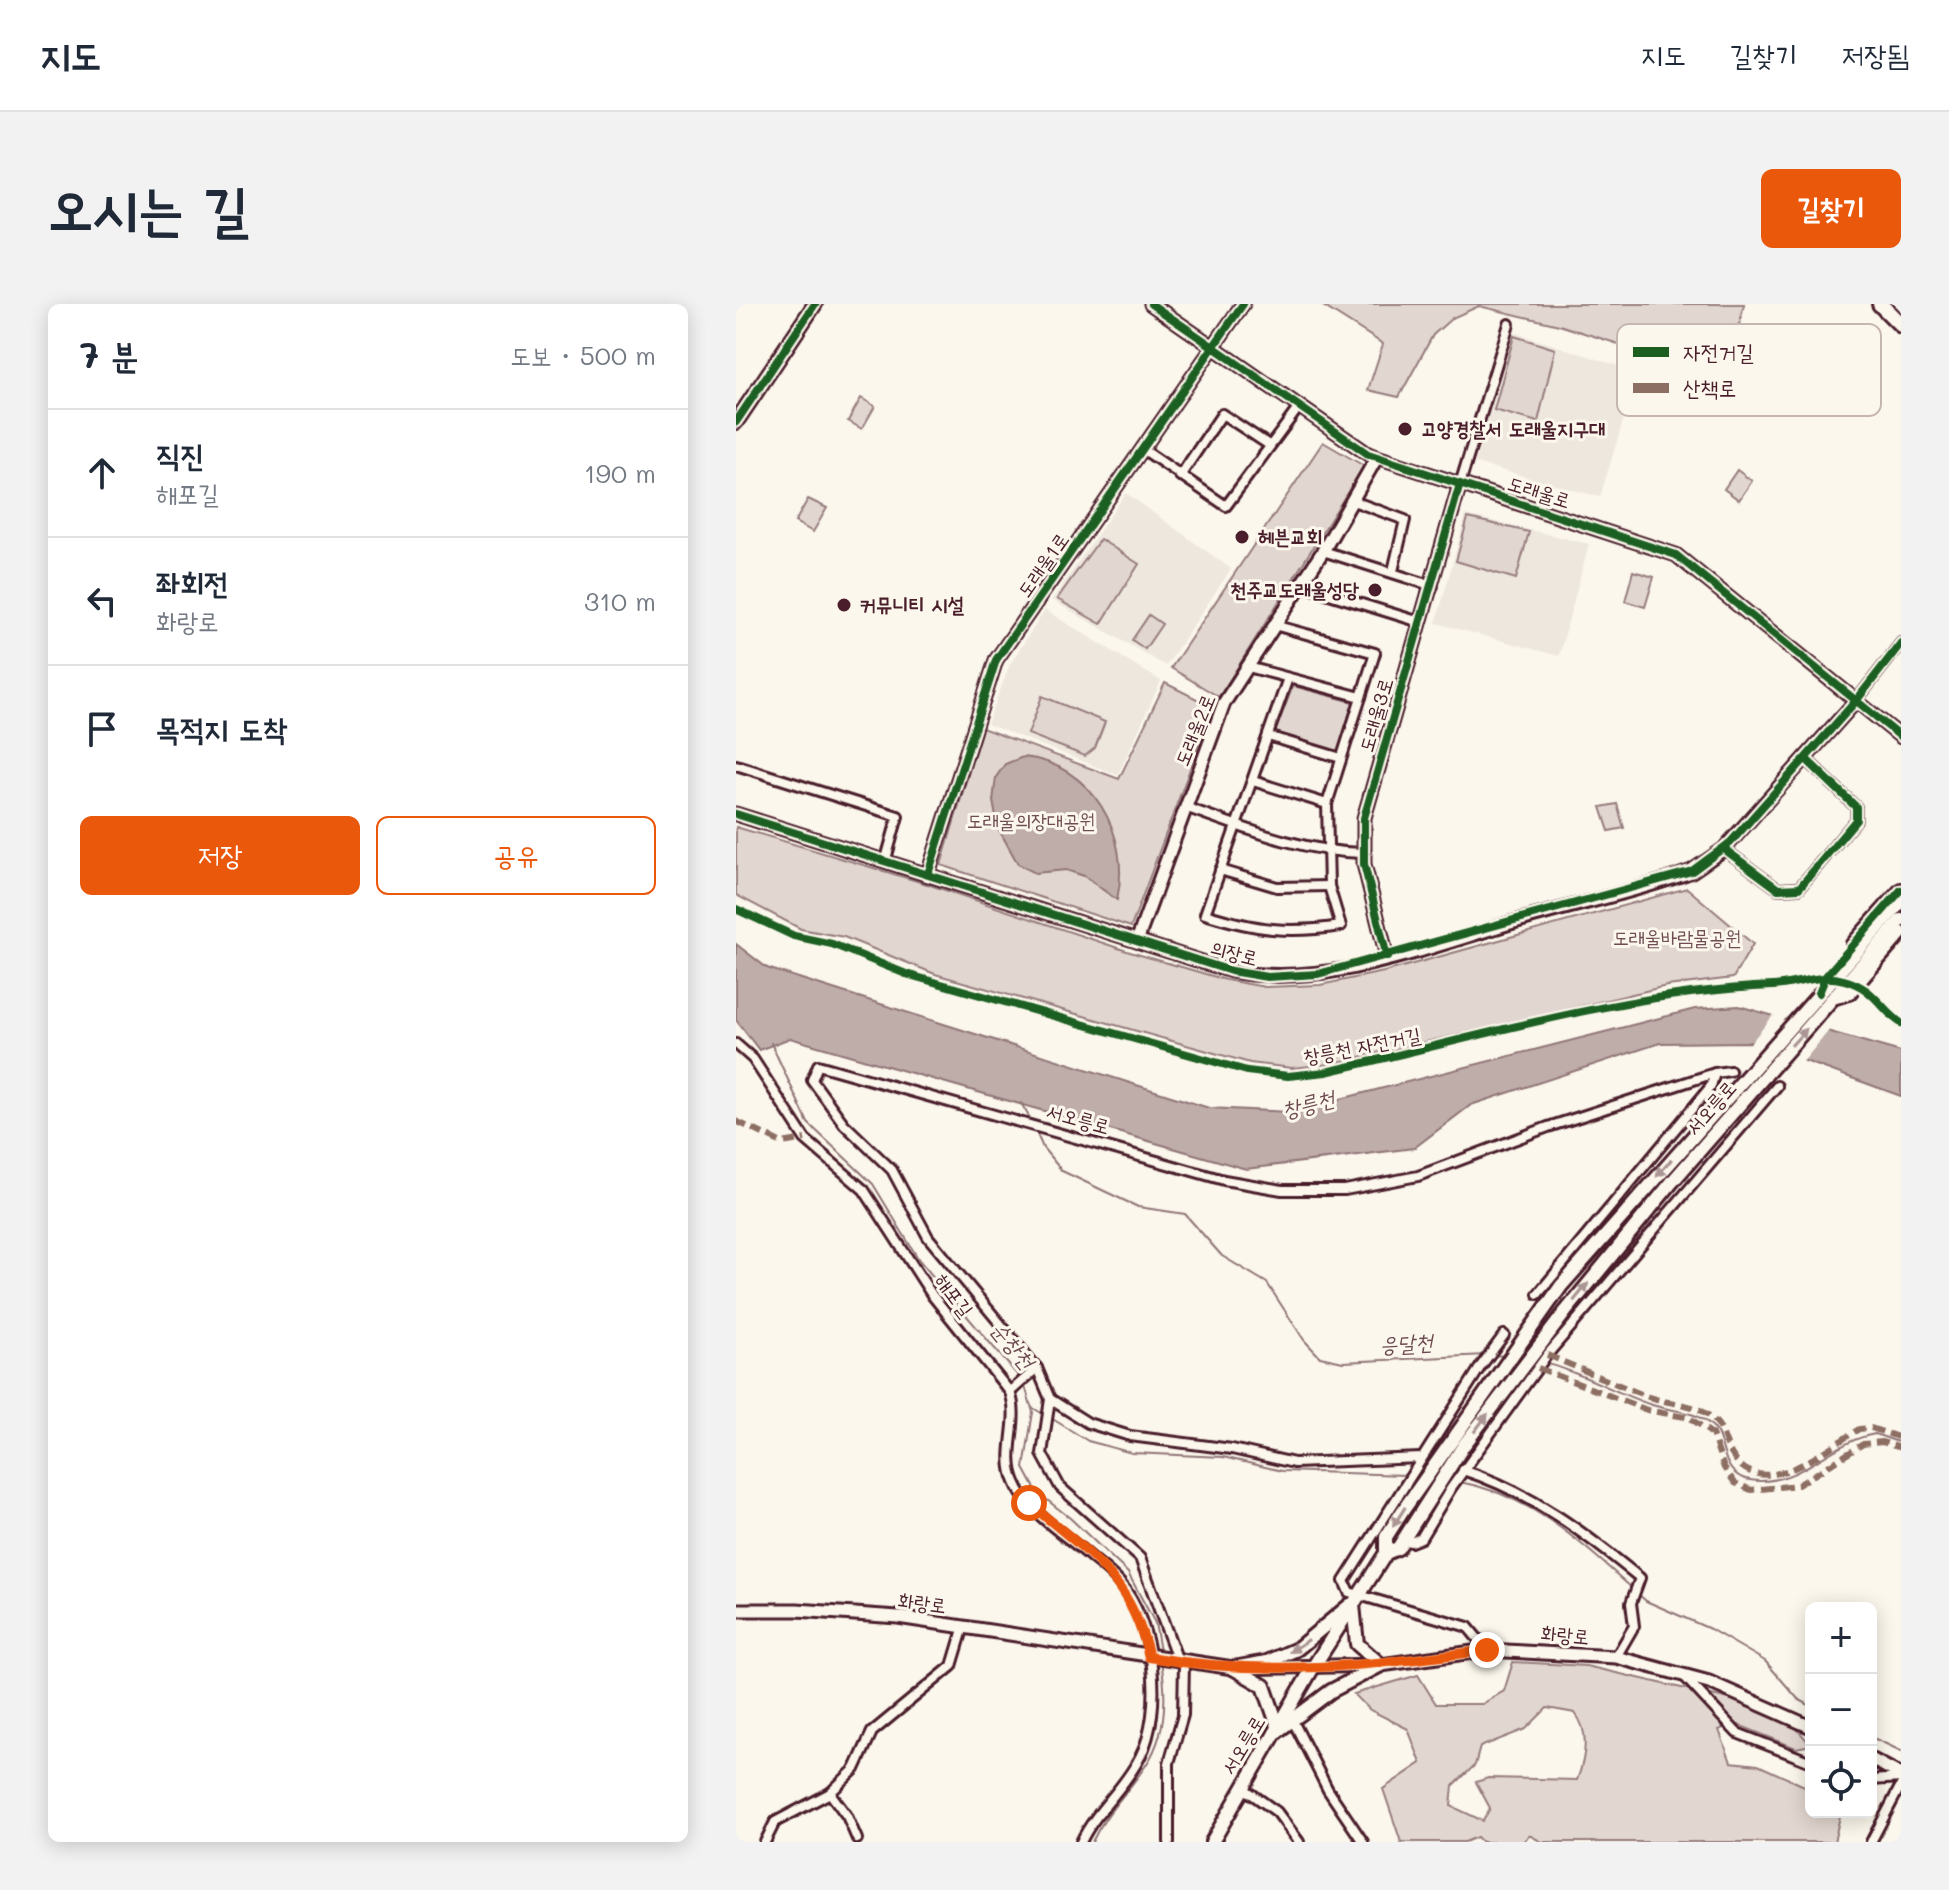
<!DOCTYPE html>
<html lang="ko">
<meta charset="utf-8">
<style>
:root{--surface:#fff;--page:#f2f2f3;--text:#1f2937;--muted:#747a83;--line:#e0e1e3;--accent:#ea580c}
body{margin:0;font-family:Mali,"Poor Story",sans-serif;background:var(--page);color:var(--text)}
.controls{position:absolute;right:24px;bottom:24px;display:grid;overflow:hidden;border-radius:12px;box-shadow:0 4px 20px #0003}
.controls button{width:72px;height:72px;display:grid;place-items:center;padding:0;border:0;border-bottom:2px solid var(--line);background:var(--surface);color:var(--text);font:40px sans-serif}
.stop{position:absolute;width:24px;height:24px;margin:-18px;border:6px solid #ea580c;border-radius:50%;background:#fff}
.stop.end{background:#ea580c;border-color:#fff;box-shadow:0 2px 8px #0008}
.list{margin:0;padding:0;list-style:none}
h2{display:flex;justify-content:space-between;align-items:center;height:104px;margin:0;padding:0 32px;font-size:34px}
h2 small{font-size:26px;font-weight:400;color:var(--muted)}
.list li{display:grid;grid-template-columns:52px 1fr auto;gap:24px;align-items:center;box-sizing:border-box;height:128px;padding:0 32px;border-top:2px solid var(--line)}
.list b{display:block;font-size:30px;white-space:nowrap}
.list p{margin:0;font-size:26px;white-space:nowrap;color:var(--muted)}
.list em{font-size:26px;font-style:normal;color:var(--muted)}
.actions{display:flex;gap:16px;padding:24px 32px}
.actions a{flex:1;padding:18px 0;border:2px solid var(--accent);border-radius:12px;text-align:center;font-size:28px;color:var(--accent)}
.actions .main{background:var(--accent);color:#fff}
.icon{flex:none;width:44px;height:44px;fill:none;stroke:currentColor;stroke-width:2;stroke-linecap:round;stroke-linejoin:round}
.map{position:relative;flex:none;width:1165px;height:1538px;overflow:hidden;border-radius:12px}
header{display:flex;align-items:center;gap:48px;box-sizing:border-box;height:112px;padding:0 40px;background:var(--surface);border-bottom:2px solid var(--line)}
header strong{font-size:38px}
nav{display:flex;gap:44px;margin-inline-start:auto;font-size:28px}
.intro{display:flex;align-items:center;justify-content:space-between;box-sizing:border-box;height:192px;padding:0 48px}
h1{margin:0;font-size:56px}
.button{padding:20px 36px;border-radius:12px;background:var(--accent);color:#fff;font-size:28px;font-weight:700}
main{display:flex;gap:48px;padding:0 48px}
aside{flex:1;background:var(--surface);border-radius:12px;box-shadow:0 4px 20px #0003}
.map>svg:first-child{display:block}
.built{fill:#eee7de}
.green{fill:#e2d7d0;stroke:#967b7e;stroke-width:2;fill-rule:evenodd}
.water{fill:#bfadaa;stroke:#907477;stroke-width:2}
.pier{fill:#fbf7ec}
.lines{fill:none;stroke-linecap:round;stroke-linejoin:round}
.stream{stroke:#907477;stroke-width:2}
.street-tunnel{stroke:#d8ccc5;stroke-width:8;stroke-dasharray:8 4;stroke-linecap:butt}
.street-casing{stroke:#4a1f2b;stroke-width:14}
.secondary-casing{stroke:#4a1f2b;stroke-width:17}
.primary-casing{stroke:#4a1f2b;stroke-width:18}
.highway-casing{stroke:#4a1f2b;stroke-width:20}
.street{stroke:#fbf7ec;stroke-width:8}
.secondary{stroke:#fbf7ec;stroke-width:11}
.primary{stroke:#fbf7ec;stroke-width:12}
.highway{stroke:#fbf7ec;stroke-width:14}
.quiet{stroke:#8d6e63;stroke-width:6;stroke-dasharray:12 6;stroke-linecap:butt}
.cycleway-casing{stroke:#fbf7ec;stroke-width:13}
.cycleway{stroke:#1b5e20;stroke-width:8}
.oneway{fill:#ab9695}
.route{stroke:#ea580c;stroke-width:10}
.poi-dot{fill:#4a1f2b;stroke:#fbf7ec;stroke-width:3}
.labels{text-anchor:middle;stroke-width:6;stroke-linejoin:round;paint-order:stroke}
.poi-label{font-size:20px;font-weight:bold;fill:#4a1f2b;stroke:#fbf7ec;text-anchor:start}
.street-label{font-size:20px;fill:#4a1f2b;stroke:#fbf7ec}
.park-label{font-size:20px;fill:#704d54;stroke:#fbf7ec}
.water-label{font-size:22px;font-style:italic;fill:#6d4a51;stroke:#fbf7ec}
.key{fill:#fbf7ec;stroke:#c6b6b2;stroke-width:2}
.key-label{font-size:22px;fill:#4a1f2b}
</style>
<header>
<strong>지도</strong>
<nav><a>지도</a><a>길찾기</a><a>저장됨</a></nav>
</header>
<div class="intro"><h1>오시는 길</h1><a class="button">길찾기</a></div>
<main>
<aside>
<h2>7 분<small>도보 · 500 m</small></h2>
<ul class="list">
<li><svg class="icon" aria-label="ahead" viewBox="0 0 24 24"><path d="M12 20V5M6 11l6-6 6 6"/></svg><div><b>직진</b><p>해포길</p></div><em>190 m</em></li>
<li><svg class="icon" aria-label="left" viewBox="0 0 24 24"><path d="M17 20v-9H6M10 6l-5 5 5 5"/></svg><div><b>좌회전</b><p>화랑로</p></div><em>310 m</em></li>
<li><svg class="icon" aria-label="arrive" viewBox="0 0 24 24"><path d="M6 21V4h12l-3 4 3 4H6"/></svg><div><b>목적지 도착</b></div></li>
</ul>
<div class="actions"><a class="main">저장</a><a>공유</a></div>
</aside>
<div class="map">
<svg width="1165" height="1538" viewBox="0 0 1165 1538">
<rect width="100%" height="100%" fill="#fbf7ec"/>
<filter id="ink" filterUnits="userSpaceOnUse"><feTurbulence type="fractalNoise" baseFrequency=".0125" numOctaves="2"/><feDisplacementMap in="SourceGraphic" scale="16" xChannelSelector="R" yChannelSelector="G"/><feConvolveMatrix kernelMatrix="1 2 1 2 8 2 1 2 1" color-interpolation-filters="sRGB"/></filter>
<g filter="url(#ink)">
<g class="built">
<polygon points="777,28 902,68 864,193 739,159"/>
<polygon points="390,189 495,265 430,362 316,296"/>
<polygon points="730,211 853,240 823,352 700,319"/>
<polygon points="309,306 425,377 382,471 251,420 274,360"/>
</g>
<g class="green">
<polygon points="584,0 1008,0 1004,19 966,54 914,50 823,21 743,2 716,14 697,31 663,93 632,86 647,40"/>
<polygon points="778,32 819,45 802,118 758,106"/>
<polygon points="125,94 139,102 126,125 112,117"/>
<polygon points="587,138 628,162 483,393 435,364"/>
<polygon points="1001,166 1016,177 1003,196 988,185"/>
<polygon points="72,195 91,204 77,228 59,218"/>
<polygon points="732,214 793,228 780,275 720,257"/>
<polygon points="364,235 403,260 365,320 321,295"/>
<polygon points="897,267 918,273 909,303 889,297"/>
<polygon points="413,311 426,320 409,345 396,336"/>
<polygon points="429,379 477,403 395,623 205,561 246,424 383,475"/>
<polygon points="557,382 617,398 602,447 539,428"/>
<polygon points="306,392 369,418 359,444 349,452 292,430"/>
<polygon points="881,500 888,524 873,527 865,503"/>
<polygon points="0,523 191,580 394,648 490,676 529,683 584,681 648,668 951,584 1017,640 997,674 931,682 594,760 556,764 514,759 199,670 108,633 65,625 0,591"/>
<path d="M777,1358L850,1362L1015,1400L1056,1419L1075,1441L1060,1444L998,1419L983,1426L995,1458L1022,1461L1075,1485V1508H1105L1098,1538H806L793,1531L787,1538H746L741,1533L729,1538H665L647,1485L685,1459L672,1425L634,1406L618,1390L682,1371L700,1400H746L768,1387ZM811,1404L839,1409C854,1428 849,1455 841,1476L752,1474L740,1478L754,1504L747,1517L715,1502L717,1482L739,1461L744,1443L790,1425Z"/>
</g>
<g class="water">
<path d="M287,453C355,459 396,530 381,596L348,572L330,566L299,569L282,560L262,524L257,497L260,473L269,460Z"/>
<polygon points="0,640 31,664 473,804 553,808 959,705 1003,702 1165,748 1165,792 1017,738 924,739 735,801 678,844 510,865 54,734 23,746 0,716"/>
</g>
<polygon class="pier" points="1040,708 1095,724 1066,759 1012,742"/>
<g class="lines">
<g class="stream">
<polyline points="35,739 72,819 137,880 183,956 284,1074"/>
<polyline points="285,799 296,818"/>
<polyline points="300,828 307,844 326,867 402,903 449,910 486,952 531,979 568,1036 584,1053 607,1058 750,1051"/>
<polyline points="756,1051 770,1052"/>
<path d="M808,1059C845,1068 879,1089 916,1101C938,1108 960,1106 977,1123C992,1137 980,1177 1025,1177C1065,1177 1093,1142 1130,1132L1139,1130L1165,1139"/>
<polyline points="288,1079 297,1108 288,1164 301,1188 334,1214 392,1269 419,1319 424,1347"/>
<polyline points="297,1104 309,1111"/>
<polyline points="315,1114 352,1137 396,1149 487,1153 546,1167 670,1171"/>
<path d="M724,1178C795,1191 844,1238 896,1284"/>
<polyline points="901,1289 910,1297 974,1325 1029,1357 1062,1395 1075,1402"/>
<polyline points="1135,1433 1165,1447"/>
<path d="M356,1538C371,1506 392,1489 410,1461C431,1430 431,1392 425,1357"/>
</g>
<g class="street-tunnel">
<polyline points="994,767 1041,782"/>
<polyline points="708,1129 736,1145"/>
</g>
<defs>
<g id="street">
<polyline points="408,146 490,202 563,103"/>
<polyline points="444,172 486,110 533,141"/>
<polyline points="724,180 773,20"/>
<polyline points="617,197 669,216 657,267"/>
<polyline points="587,247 697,282"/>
<polyline points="564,281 684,318"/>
<path d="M538,321L639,349L591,500L593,582L605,622C552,630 520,626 469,610L552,374"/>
<polyline points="512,363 625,393"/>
<polyline points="1120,397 1165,339"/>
<polyline points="532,432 605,454"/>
<polyline points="0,461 162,512 150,555"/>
<polyline points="517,477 591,500"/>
<path d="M449,503C506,523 565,548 627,549"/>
<polyline points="988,545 1042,585 1063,584 1120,516 1120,503 1070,455"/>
<polyline points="484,566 541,583 593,582"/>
<path d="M0,740L17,755L69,835L128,886L196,991L274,1088C285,1118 266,1149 279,1178C291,1209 333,1233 357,1255C366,1262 376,1270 384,1279C419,1319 428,1407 404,1453C389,1484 360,1506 345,1538"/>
<polyline points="802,990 975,782 979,769"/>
<polyline points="274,1088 301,1064"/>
<polyline points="314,1095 352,1119 394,1132 496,1145 558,1159 685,1154"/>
<path d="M727,1166C795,1188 849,1229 904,1274L895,1299L898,1322L880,1353"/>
<polyline points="666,1236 675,1238 685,1234 715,1184 811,1051 1041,782"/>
<polyline points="751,1346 732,1323 613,1288 608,1277 745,1062 768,1031"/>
<polyline points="442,1357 404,1254 324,1183 306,1150 314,1095 301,1064 192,933 156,866 108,820 76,776 82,761 488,876 546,886 609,886 682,872 812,823 979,769 994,767"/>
<polyline points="948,1372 1001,1429 1075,1458"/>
<polyline points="558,1419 592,1486 627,1538"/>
<polyline points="1135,1476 1165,1474"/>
<polyline points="506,1483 541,1508 563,1538"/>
<polyline points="94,1489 111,1512 121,1535"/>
<polyline points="29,1538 39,1518 94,1489 119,1465 136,1428 216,1362 228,1322"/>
<polyline points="433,1538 433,1459 447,1411 448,1358"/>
<polyline points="1135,1538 1165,1481"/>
</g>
<g id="secondary">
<polyline points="415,0 632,150 940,251 1165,433"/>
<path d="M0,510L495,667C592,686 698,640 792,614C847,598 903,587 956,567L988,545L1120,397"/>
<polyline points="192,570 260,356 507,0"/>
<polyline points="401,637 488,399 587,247 641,153"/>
<polyline points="651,653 628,560 628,514 724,180"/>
<polyline points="0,1306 61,1306 162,1313 497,1364 645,1361 751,1346 880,1353 973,1378 1075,1423"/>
<polyline points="1135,1455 1165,1471"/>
</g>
<g id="primary">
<polyline points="0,118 79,0"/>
<polyline points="1117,640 1165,586"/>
<polyline points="1100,693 1113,689 1165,629"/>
<polyline points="650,1249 662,1244 728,1141 830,1007 936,878 1165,616"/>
<polyline points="497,1364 531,1358 561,1345 614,1301"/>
<polyline points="497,1364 528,1382 542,1422"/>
<polyline points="539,1429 595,1387 645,1361 621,1340 617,1301"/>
<polyline points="476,1538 576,1365 650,1249 650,1233 668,1205 825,982 1165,598"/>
</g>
<polyline id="highway" points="1144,0 1165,21"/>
</defs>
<use href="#street" class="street-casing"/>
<use href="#secondary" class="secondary-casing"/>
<use href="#primary" class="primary-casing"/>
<use href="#highway" class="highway-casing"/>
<use href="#street" class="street"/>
<use href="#secondary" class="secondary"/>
<use href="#primary" class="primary"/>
<use href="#highway" class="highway"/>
<g class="quiet">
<polyline points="0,817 46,839 69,835"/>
<path d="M811,1051C845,1065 879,1080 913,1093C930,1099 951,1099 966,1107C990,1121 984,1131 996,1151C1026,1200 1090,1145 1123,1125L1135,1124L1162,1133"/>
<polyline points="802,1064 911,1106 954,1114 976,1130 988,1164 999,1179 1015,1186 1062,1181 1127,1140 1146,1138 1165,1144"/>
</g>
<defs>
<g id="cycleway">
<polyline points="415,0 632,150 940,251 1165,433"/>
<polyline points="0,118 79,0"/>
<polyline points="0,510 495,667 531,673 582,670 956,567 994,539 1120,397 1165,339"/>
<polyline points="988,545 1042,585 1063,584 1120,516 1120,503 1070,455"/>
<polyline points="192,570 260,356 507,0"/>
<path d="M0,605L58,632L96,640L170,670L511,767L552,772L590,768C737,735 886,688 1037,682C1061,681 1082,669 1108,676C1139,684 1144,705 1165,719"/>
<polyline points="651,653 628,560 628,514 724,180"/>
<polyline points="1083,689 1090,672 1165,586"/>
</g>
</defs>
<use href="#cycleway" class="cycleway-casing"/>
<use href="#cycleway" class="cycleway"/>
</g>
<defs><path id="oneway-solid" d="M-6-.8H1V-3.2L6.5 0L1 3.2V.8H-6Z" transform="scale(2)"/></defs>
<g class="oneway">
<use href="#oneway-solid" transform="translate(1063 733) rotate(-48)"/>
<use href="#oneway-solid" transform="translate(928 864) rotate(131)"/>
<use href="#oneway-solid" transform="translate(845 988) rotate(-51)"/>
<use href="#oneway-solid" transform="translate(745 1119) rotate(-53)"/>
<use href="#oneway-solid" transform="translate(663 1213) rotate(122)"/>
<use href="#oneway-solid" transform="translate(563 1342) rotate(147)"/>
</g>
</g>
<g class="lines" filter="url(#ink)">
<path class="route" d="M293,1199C353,1250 394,1272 413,1353C527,1373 638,1362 751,1346"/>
</g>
<g class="poi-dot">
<circle cx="669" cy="125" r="8"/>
<circle cx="506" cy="233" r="8"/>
<circle cx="639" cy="286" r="8"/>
<circle cx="108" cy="301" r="8"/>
</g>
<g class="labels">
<g class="poi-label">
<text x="685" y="132">고양경찰서 도래울지구대</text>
<text x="522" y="240">헤븐교회</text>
<text x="623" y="293" text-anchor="end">천주교도래울성당</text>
<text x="124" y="308">커뮤니티 시설</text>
</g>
<g class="street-label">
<text transform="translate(803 188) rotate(17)" y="7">도래울로</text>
<text transform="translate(307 261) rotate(-55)" y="7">도래울1로</text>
<text transform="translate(640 411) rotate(-74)" y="7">도래울3로</text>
<text transform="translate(459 426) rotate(-68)" y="7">도래울2로</text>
<text transform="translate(498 649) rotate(14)" y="7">의장로</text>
<text transform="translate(626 742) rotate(-11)" y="7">창릉천 자전거길</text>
<text transform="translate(975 804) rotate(-49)" y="7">서오릉로</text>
<text transform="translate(342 815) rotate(15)" y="7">서오릉로</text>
<text transform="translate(218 991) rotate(53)" y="7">해포길</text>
<text transform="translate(186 1299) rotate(7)" y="7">화랑로</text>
<text transform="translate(829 1331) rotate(5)" y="7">화랑로</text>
<text transform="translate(507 1441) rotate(-59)" y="7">서오릉로</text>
</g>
<g class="park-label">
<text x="295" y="524">도래울의장대공원</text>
<text x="941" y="641">도래울바람물공원</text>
</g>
<g class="water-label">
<text transform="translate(572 800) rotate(-14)" y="8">창릉천</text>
<text transform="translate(670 1039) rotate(-3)" y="8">응달천</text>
<text transform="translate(277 1041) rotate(50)" y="8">순창천</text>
</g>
</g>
<rect x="881" y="20" width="264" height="92" rx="12" class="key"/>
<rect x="897" y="43" width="36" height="10" fill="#1b5e20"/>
<rect x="897" y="79" width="36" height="10" fill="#8d6e63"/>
<g class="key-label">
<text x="947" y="56">자전거길</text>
<text x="947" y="92">산책로</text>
</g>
</svg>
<div class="controls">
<button>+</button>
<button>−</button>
<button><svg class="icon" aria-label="locate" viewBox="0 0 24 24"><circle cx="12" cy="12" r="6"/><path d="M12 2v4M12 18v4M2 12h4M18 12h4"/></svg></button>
</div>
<div class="stop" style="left:293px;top:1199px"></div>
<div class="stop end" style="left:751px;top:1346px"></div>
</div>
</main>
